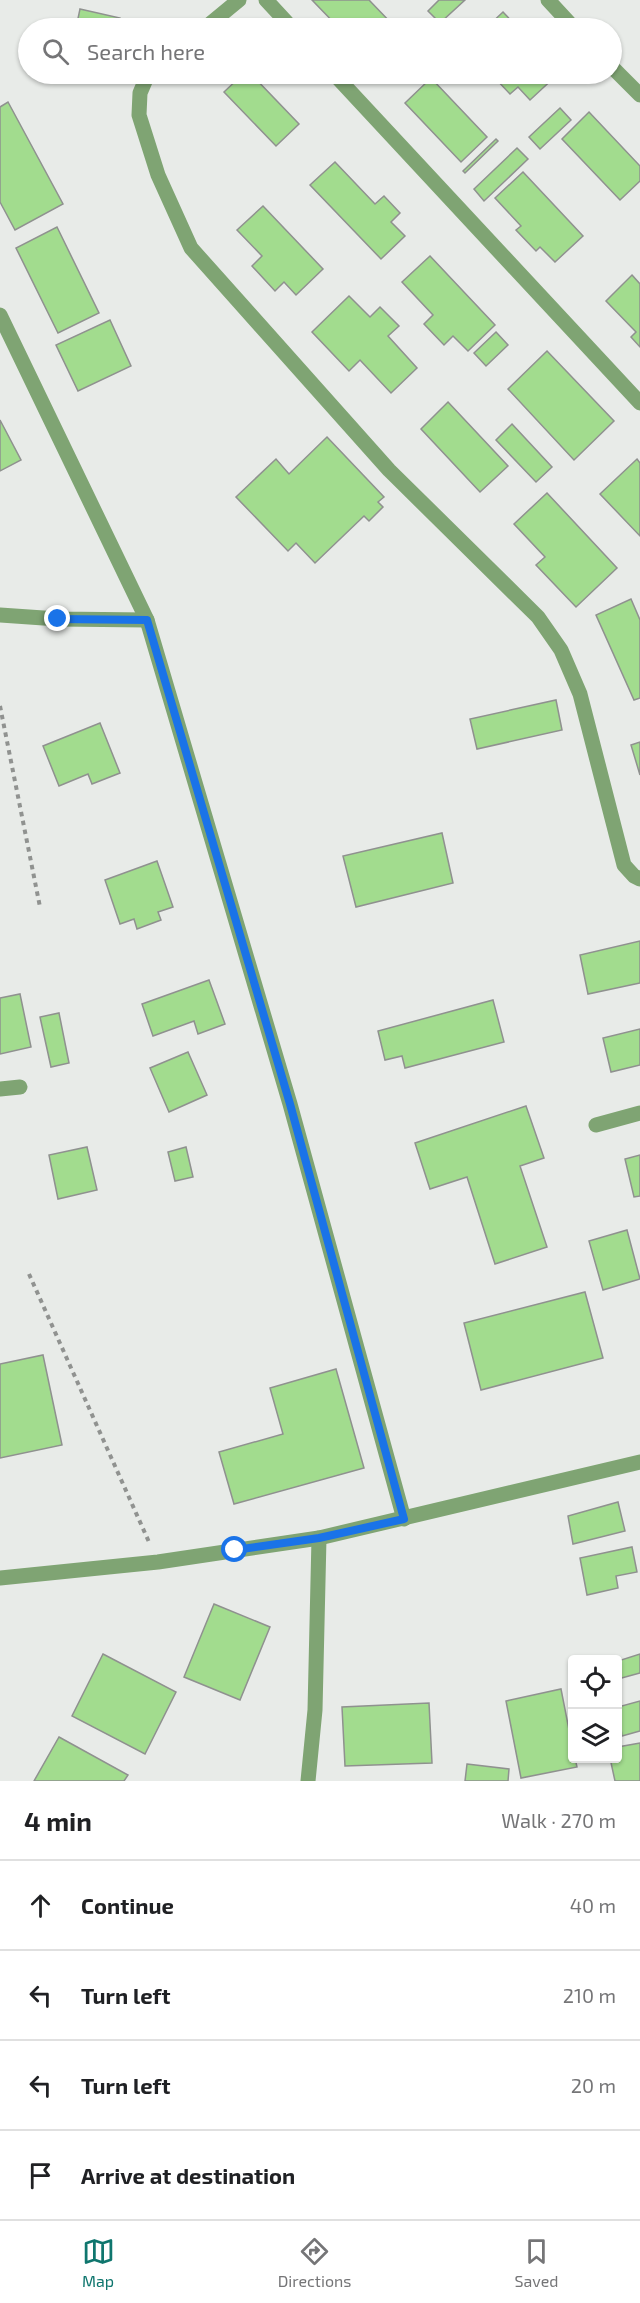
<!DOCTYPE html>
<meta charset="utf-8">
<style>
:root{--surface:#fff;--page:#f2f2f2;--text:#202124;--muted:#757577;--line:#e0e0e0;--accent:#0f766e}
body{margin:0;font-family:"Exo 2",sans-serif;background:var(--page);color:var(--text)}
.controls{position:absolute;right:18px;bottom:18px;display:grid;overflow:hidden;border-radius:6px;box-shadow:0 2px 4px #0004}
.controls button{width:54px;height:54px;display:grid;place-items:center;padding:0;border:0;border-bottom:2px solid var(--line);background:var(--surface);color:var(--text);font:30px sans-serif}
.stop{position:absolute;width:18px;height:18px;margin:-14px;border:4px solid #1a73e8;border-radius:50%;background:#fff}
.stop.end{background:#1a73e8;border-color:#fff;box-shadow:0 2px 6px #0008}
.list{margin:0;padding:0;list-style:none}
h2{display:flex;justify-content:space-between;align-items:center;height:78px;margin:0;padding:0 24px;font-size:26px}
h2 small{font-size:20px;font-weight:400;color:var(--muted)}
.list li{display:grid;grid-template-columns:39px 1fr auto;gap:18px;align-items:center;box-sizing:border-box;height:90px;padding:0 24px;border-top:2px solid var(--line)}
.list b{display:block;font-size:22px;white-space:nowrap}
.list em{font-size:20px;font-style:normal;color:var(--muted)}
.icon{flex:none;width:33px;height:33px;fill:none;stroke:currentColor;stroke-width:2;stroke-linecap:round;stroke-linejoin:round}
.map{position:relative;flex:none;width:640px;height:1781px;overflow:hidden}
.search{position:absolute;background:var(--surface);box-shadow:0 2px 4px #0004;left:18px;right:18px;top:18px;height:66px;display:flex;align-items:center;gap:15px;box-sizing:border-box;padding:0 21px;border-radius:33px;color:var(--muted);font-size:22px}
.sheet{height:438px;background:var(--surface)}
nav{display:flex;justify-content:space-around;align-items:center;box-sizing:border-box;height:84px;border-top:2px solid var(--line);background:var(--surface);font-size:16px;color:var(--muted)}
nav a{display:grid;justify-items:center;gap:3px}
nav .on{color:var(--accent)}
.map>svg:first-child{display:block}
.building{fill:#a2dc8e;stroke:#8f918f;stroke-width:1.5}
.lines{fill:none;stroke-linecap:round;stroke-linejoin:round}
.path{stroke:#909290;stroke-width:4;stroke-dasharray:4.5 4.5;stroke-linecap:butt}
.minor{stroke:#7fa473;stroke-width:15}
.route{stroke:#1a73e8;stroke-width:8}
</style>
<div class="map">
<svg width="640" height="1781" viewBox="0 0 640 1781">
<rect width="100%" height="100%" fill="#e8ebe8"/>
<g class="building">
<polygon points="312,0 369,0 395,27 339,28"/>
<polygon points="439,0 465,0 440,23 428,11"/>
<polygon points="80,9 120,18 118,28 76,28"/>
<polygon points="503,12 518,28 486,28"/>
<polygon points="243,74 251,74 299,124 276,146 224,92"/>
<polygon points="497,74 558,74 530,100 518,87 510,94 494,77"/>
<polygon points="431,78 487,137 461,162 405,103"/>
<polygon points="8,102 63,204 15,230 0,202 0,107"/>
<polygon points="560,108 571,120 540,149 529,137"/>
<polygon points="589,112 640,166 640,181 620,200 562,139"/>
<polygon points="496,139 498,141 465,173 463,171"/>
<polygon points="517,148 528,159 484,201 474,189"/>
<polygon points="335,162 375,204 384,196 400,213 391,222 405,236 381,259 310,185"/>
<polygon points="523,172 583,236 555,262 540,247 536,251 516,230 521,226 495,198"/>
<polygon points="263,206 323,269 296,295 284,282 275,291 252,266 262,256 237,230"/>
<polygon points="57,227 99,313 58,333 16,248"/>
<polygon points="430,256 495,325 468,351 453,336 444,345 424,324 433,315 402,282"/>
<polygon points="632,275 640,284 640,347 631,337 636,332 606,301"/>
<polygon points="349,296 370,317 380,307 399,326 388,336 417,368 391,393 360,360 349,371 312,332"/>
<polygon points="110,320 131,366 78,391 56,345"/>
<polygon points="496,332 508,345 486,366 474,353"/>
<polygon points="547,351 614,421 574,460 508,389"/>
<polygon points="448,402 508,466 480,492 421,429"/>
<polygon points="0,420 21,460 0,471"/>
<polygon points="512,424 552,467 536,482 496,440"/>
<polygon points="327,437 384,497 378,502 383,507 369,521 364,516 315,563 296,543 288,551 236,497 276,459 289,474"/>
<polygon points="637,459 640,463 640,536 600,494"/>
<polygon points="547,493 617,568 576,607 536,565 545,557 514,524"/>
<polygon points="631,599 640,620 640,698 634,700 596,615"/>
<polygon points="556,700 562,730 477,749 470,719"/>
<polygon points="100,723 120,773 92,784 88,774 59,786 43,746"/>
<polygon points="640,742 640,775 631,745"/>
<polygon points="442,833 453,883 356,907 343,856"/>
<polygon points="157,861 173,907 158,912 161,920 137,929 134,919 120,924 105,880"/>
<polygon points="640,941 640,983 588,994 580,955"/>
<polygon points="209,980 225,1024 198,1034 194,1021 153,1036 142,1004"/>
<polygon points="20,994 31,1047 0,1054 0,998"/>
<polygon points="493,1000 504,1042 405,1068 402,1056 385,1060 378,1031"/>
<polygon points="59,1013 69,1063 51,1067 40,1017"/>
<polygon points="640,1029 640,1065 611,1072 603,1038"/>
<polygon points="188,1052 207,1095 169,1112 150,1068"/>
<polygon points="526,1106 544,1158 520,1166 547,1247 495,1264 467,1177 430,1189 415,1143"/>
<polygon points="87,1147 97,1190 58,1199 49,1155"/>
<polygon points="186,1147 193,1177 175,1181 168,1152"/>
<polygon points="640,1155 640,1196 634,1197 625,1159"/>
<polygon points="627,1230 640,1279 603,1290 589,1241"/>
<polygon points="585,1292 603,1358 481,1390 464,1323"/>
<polygon points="43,1355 62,1445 0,1458 0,1364"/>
<polygon points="336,1369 364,1468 234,1504 219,1452 283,1434 270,1388"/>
<polygon points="618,1502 625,1531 573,1544 568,1516"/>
<polygon points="632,1547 637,1572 616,1576 618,1588 587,1595 580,1558"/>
<polygon points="214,1604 270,1627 240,1700 184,1677"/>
<polygon points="103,1654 176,1692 145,1754 72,1716"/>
<polygon points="640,1654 640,1673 618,1679 618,1661"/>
<polygon points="561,1689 572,1745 572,1758 575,1758 577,1767 521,1778 506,1701"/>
<polygon points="640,1701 640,1731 622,1736 618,1707"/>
<polygon points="429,1703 432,1763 345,1766 342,1707"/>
<polygon points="59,1737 128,1775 124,1781 34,1781"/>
<polygon points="640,1743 640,1781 615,1781 610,1758 618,1758 618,1747"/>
<polygon points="467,1764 509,1769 508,1781 465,1781"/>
</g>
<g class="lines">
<g class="path">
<polyline points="0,706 40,907"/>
<polyline points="29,1274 149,1542"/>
</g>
<g class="minor">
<polyline points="266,0 292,28"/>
<polyline points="548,0 574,28"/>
<polyline points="205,28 239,0"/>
<polyline points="612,67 640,95"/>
<polyline points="152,74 146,79 140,93 139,115 158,175 191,248 389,470 538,617 561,650 580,694 624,865 634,876 640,879"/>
<polyline points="334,74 640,403"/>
<polyline points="0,315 147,620 290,1104 404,1519"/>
<polyline points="0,615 58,619 147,620"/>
<polyline points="0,1089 20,1087"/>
<polyline points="596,1125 640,1113"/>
<polyline points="0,1578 158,1562 319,1538 640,1462"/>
<polyline points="308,1781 315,1710 319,1538"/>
</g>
</g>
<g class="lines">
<polyline class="route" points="58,619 147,620 290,1104 404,1519 319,1538 235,1550"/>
</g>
</svg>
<div class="controls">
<button><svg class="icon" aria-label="locate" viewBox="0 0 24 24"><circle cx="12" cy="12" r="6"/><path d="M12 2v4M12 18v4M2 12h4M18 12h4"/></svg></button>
<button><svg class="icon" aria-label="layers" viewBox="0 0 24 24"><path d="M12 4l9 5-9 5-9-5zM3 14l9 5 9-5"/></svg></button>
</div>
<div class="stop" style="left:235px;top:1550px"></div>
<div class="stop end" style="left:58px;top:619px"></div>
<div class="search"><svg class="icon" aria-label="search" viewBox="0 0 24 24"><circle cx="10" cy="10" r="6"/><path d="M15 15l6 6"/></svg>Search here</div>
</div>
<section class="sheet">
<h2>4 min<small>Walk · 270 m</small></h2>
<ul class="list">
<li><svg class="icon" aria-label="ahead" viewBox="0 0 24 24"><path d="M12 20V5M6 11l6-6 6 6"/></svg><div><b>Continue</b></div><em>40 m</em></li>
<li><svg class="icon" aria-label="left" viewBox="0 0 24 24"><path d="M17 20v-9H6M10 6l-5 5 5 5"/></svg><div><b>Turn left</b></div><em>210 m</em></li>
<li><svg class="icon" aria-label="left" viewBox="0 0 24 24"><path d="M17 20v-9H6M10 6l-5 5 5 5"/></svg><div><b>Turn left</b></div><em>20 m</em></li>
<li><svg class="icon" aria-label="arrive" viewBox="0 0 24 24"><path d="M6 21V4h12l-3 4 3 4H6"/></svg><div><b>Arrive at destination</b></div></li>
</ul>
</section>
<nav>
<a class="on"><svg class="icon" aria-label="map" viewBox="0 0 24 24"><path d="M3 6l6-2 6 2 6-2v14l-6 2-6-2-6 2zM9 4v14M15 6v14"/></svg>Map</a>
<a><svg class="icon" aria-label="directions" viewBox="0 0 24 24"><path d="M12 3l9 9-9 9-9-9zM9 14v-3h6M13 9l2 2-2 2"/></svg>Directions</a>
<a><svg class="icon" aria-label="saved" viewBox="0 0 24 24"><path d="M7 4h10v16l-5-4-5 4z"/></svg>Saved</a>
</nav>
